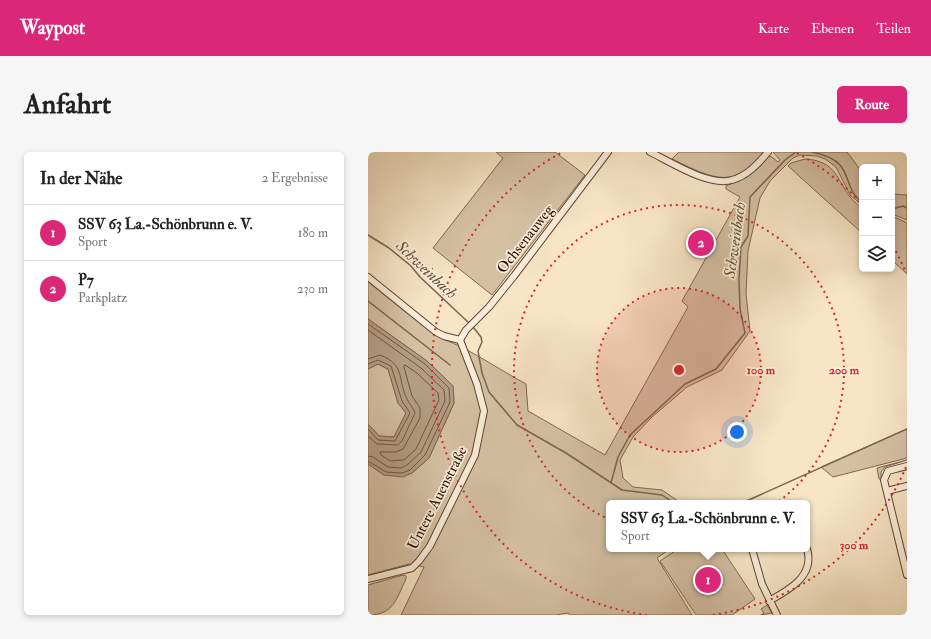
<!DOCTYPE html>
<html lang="de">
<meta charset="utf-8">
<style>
:root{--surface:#fff;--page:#f6f6f6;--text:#222;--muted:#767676;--line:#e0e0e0;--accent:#db2777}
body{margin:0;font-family:"IM FELL Double Pica",serif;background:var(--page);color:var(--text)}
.controls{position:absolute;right:12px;top:12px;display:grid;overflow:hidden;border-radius:6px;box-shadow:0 2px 6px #0003}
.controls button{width:36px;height:36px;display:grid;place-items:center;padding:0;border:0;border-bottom:1px solid var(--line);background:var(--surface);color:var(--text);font:20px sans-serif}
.you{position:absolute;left:369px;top:280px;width:14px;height:14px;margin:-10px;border:3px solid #fff;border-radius:50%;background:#1a73e8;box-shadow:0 0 0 6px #1a73e833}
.badge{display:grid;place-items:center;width:26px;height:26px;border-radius:50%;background:var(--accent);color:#fff;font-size:13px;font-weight:700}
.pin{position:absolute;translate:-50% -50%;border:2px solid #fff;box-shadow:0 1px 4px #0006}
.popup{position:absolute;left:238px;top:348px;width:204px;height:52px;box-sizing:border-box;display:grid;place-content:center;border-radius:6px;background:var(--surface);filter:drop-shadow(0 1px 3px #0005);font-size:13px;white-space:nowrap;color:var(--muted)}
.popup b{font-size:15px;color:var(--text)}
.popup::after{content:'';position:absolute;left:50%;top:100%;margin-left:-8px;border:8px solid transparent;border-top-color:var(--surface)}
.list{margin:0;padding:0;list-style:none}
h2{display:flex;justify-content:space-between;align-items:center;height:52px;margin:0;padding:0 16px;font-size:17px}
h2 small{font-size:13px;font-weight:400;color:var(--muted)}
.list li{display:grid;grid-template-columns:26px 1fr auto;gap:12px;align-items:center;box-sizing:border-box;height:56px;padding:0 16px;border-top:1px solid var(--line)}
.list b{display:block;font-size:15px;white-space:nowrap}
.list p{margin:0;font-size:13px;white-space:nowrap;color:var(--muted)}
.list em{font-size:13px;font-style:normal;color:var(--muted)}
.icon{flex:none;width:22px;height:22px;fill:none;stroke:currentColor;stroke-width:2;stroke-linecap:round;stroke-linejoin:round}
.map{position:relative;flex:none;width:539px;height:463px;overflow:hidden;border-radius:6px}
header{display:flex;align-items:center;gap:24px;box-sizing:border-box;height:56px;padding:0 20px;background:var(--accent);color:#fff}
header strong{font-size:19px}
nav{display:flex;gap:22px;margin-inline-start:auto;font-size:14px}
.intro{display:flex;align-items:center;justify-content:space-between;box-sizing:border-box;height:96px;padding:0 24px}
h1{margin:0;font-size:28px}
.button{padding:10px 18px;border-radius:6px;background:var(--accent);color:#fff;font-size:14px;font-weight:700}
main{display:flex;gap:24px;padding:0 24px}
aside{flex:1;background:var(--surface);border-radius:6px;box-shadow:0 2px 6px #0003}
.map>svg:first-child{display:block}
.green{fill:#d5c0a4;stroke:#826752}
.water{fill:#b39c83;stroke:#7e634f}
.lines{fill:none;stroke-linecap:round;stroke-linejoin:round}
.shore{stroke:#705542;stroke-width:1}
.stream{stroke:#7e634f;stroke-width:1.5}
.minor-casing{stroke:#604432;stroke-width:8}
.minor{stroke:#faeeda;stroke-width:6}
.ring{fill:none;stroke:#d62828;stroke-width:2;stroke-dasharray:2 4}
.labels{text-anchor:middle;stroke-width:3.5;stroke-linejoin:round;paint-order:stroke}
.street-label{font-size:15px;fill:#2e0e00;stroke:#faeeda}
.water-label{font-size:16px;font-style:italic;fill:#6a4e3b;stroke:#faeeda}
.centre{fill:#d62828;stroke:#faeeda;stroke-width:2}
.ring-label{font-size:12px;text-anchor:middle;font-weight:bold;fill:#d62828;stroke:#faeeda;stroke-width:3.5;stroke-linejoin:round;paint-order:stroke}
</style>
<header>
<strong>Waypost</strong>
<nav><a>Karte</a><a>Ebenen</a><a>Teilen</a></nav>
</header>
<div class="intro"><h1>Anfahrt</h1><a class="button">Route</a></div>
<main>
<aside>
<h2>In der Nähe<small>2 Ergebnisse</small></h2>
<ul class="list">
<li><span class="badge">1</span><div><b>SSV 63 La.-Schönbrunn e. V.</b><p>Sport</p></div><em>180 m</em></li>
<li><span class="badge">2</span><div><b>P7</b><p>Parkplatz</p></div><em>230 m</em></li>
</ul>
</aside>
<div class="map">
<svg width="539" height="463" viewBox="0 0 539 463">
<rect width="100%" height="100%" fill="#f7e5c6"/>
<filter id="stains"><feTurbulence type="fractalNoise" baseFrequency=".005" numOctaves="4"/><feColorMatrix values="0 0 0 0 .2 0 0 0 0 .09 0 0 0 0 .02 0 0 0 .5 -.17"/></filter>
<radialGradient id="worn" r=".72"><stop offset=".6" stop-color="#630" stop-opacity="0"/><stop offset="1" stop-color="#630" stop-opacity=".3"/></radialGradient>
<g class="green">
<polygon points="128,0 187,0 217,23 124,143 65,96 135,6"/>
<path d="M311,0H395C367,41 340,24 304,7Z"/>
<path d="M405,0H479L494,20V53L482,43L468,15L457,7L449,4L432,3L425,6L402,29L392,46L380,99L378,142L382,179L354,218L319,235L284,265L265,285L252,308L255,326L265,335L294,338L313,351H241V397H302L289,406L324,463H202L200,461L188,463H33L56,415L41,412L0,423V312L16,323L44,321L61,306L86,251L85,234L59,209L0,167V129L75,187C104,198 130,217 158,232L160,259L237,303L320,155L314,149L372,45L358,37V34L378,25L399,4L404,5L410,10L412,8Z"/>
<path d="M437,7C476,9 467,38 494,56V81L420,14L423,11Z"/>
<polygon points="524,42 539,43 539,68 524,62"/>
<polygon points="524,64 539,71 539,122 524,108"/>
<polygon points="10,212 20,217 30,251 38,261 26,285 11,284 0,272 0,217"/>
<polygon points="539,277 539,306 465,325 453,315"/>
<polygon points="539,308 517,315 513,320 513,328 511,327 509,316"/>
<polygon points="310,397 354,397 387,447 364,463 328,463 292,409"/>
<path d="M35,423L38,424V427C28,447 26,463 0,463V433Z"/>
<polygon points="399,453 404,461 393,463 396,461 393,457"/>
</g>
<polygon class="water" points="0,167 59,209 85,234 86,251 61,306 44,321 35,325 16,323 0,312 0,272 11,284 26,285 38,261 30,251 20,217 10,212 0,217"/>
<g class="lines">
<g class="shore">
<polyline points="0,172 57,212 81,236 82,250 57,303 42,318 34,321 18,320 0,309"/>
<polyline points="0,178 53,216 76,238 77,249 53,300 39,313 33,316 20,315 5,305 0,304"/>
<path d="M0,207L12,203C38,213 29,227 39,247C41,252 45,255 47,261L34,289L30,293L9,292L0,284"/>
<polyline points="0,212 10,208 23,214 34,249 42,261 27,289 10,288 0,277"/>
<polygon points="37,213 49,221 70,241 71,248 48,297 36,308 22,309 13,303 12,300 28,300 35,297 52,266 52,256 44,244 36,215"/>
</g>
<g class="stream">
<path d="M444,0C454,2 465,5 472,13C482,25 480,41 494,50"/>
<polyline points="524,57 535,54 539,56"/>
<polyline points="0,83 21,96 43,114 52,125 101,171"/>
<polyline points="0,149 82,213"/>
<polyline points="105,175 113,185 114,190 110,199 114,221 121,240 149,273 198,301 254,338 294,343 306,351"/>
<polyline points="243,331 250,305 262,283 317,232 348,217 377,181 372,157 371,127 373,95 380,84 382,45 417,8 428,0"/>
<polyline points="374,351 539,277"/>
</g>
<defs>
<g id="minor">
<path d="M282,0C303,10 341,35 364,28C379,24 390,12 400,0"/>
<polyline points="0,125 68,180 76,184 92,188"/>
<polyline points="92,188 98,178 121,155 146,124 240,0"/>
<polyline points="539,314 520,319 516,328 539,423"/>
<polyline points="519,339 539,334"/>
<polyline points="384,397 394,432 409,463"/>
<polyline points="0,427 44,416 51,409 62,394 107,303 116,259 109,232 92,188"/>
<path d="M401,449C421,438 447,424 439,397"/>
</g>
</defs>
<use href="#minor" class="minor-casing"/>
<use href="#minor" class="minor"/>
</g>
<circle cx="311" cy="218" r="82" fill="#d62828" fill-opacity=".12"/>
<g class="ring">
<circle cx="311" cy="218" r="82"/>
<circle cx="311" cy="218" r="165"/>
<path d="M538 315A247 247 0 0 1 343 463M279 463A247 247 0 0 1 193 1M429 1A247 247 0 0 1 493 51M525 94A247 247 0 0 1 538 121"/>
</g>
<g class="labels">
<g class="street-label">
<text transform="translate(157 87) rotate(-52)" y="5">Ochsenauweg</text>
<text transform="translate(69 346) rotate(-63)" y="5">Untere Auenstraße</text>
</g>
<g class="water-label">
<text transform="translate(366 88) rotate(-82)" y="6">Schweinbach</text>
<text transform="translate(59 117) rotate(43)" y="6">Schweinbach</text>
</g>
</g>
<circle cx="311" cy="218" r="6" class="centre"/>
<g class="ring-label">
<text x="393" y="222">100 m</text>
<text x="476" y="222">200 m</text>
<text x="486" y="397">300 m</text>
</g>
<rect width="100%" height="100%" filter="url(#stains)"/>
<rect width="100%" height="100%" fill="url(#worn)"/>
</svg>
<div class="controls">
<button>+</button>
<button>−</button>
<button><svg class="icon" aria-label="layers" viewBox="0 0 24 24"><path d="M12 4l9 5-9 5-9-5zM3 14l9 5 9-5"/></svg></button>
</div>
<div class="you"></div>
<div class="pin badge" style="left:340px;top:428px">1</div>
<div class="popup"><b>SSV 63 La.-Schönbrunn e. V.</b>Sport</div>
<div class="pin badge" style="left:333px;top:91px">2</div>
</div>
</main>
